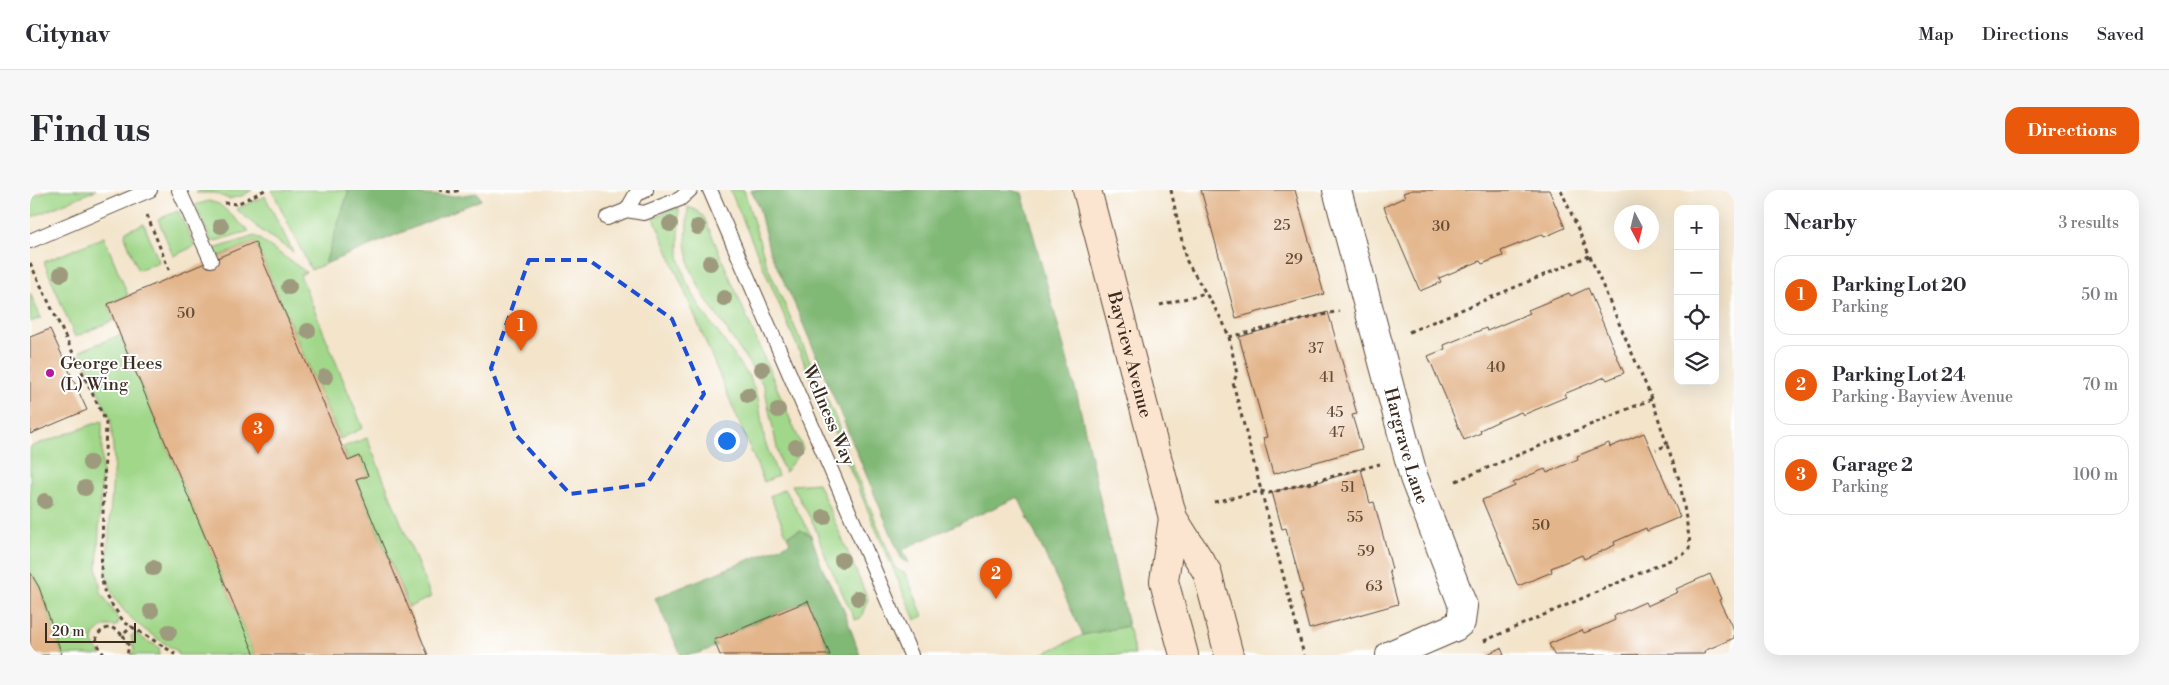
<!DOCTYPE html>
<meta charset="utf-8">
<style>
:root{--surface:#fff;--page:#f7f7f7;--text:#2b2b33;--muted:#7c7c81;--line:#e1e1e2;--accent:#ea580c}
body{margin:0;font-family:"Libre Bodoni",serif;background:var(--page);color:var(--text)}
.controls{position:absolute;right:15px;top:15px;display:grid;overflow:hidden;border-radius:10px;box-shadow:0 5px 20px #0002}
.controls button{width:45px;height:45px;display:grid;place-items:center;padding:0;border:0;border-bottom:1px solid var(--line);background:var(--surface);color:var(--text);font:25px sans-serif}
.compass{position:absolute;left:1584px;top:15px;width:45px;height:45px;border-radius:50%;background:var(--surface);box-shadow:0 5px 20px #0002;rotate:173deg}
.scale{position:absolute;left:15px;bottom:12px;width:91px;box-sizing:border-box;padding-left:5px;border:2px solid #3b2a1e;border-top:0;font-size:14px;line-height:18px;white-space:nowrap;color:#3b2a1e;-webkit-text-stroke:4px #fff;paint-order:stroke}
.you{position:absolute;left:696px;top:250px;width:18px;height:18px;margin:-12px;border:4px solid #fff;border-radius:50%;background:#1a73e8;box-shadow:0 0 0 8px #1a73e833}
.badge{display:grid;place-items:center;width:32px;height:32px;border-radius:50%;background:var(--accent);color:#fff;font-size:16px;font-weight:700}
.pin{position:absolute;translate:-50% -41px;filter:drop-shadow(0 1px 2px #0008)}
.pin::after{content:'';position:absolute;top:26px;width:18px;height:15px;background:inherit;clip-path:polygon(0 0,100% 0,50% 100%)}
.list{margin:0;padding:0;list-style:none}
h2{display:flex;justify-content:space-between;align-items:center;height:65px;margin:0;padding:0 20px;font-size:21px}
h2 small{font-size:16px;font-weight:400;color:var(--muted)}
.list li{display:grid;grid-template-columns:32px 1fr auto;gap:15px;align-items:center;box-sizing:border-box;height:80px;margin:0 10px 10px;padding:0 10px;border:1px solid var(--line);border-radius:15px}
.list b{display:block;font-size:19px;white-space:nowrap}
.list p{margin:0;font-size:16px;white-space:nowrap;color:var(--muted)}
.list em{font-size:16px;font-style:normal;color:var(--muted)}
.icon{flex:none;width:28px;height:28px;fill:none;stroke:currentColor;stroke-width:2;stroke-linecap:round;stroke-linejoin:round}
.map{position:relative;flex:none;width:1704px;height:465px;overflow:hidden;border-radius:15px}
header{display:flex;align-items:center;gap:30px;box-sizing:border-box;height:70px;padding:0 25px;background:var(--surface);border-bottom:1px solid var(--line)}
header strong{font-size:24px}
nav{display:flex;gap:28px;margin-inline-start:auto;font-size:18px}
.intro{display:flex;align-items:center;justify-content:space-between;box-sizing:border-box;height:120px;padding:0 30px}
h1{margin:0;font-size:35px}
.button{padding:12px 22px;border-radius:15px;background:var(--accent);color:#fff;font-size:18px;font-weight:700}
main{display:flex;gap:30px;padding:0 30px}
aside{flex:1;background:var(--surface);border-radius:15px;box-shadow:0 5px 20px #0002}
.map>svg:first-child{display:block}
.green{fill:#a0d789;stroke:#6e8054}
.forest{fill:#80b875;stroke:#5e714a}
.building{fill:#e3b58b}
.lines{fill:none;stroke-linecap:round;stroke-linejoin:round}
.lane-casing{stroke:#574638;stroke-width:16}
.street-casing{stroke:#574638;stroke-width:30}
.secondary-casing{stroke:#574638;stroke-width:30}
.path{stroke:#574638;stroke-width:3;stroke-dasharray:4 4;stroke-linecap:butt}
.lane{stroke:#fff;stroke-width:14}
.street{stroke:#fff;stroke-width:28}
.secondary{stroke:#fce5d0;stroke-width:28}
.tree{fill:#9e9a7d}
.marked{fill:none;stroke:#1d4ed8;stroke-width:4;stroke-dasharray:10 6;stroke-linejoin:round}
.poi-dot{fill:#b5179e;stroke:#fff;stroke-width:2}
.labels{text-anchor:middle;stroke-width:4;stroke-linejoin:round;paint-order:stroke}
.number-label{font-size:15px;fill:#654d39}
.street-label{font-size:18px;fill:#3b2a1e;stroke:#fff}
.poi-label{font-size:18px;fill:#3b2a1e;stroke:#fff;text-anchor:start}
</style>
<header>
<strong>Citynav</strong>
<nav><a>Map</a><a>Directions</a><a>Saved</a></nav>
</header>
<div class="intro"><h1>Find us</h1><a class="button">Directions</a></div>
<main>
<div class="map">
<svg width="1704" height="465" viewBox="0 0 1704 465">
<rect width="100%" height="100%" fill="#fff"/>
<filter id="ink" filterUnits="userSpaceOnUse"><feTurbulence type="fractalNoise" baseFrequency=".02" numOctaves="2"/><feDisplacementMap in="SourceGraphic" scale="10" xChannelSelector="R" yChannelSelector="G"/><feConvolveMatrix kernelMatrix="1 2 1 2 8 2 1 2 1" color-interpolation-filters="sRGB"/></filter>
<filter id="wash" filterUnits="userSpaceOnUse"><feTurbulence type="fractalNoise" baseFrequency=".0096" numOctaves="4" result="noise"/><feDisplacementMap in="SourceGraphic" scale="20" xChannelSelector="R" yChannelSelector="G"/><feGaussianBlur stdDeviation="1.12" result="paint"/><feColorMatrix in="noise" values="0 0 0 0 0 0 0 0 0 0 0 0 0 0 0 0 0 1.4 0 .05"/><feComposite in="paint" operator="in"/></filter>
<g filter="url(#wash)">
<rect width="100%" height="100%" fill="#f3e4ca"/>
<g class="green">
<polygon points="20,0 66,0 0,28 0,8"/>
<polygon points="169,0 222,0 214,5 199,9 184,3 166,3"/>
<polygon points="242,0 319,0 295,74 281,80"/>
<polygon points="700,0 714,0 736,73 806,229 815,258 866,379 876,384 893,426 885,430"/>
<polygon points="235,6 263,62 232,41 206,19"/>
<polygon points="179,11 189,14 219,41 182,52 165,15"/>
<polygon points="658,17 666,20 674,27 773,259 755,282 750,272 734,196 672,103 660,77 656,53"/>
<polygon points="649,18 649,66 656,91 672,120 720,188 728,208 735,252 748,286 734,292 624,28 641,19"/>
<polygon points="148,21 165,56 143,66 128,29"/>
<polygon points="114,34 129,72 108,80 95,46 96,41"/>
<polygon points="225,46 276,82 270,85 333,238 310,249 225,52 188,67 184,59"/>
<polygon points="74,47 98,105 78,114 84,130 45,147 14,72"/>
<polygon points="0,103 11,128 0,132"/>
<path d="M90,145L225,465H148L147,461C127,449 102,433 88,413C82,405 79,393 76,384L84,271L81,230L50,161Z"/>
<polygon points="72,231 72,279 67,379 71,402 89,430 87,436 74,436 64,445 63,453 72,465 32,465 9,397 0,382 0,257"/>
<polygon points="337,248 401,407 379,417 326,290 338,286 329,266 318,271 313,257"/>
<polygon points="788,293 838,409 831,428 825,430 796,368 784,335 762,295"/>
<polygon points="755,299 781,345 770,340 757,346 740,306"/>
<polygon points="1098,436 1105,465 1010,465 1053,445"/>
<polygon points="106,443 115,450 129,457 130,465 101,465 104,460 101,446"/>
</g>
<g class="forest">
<polygon points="319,0 375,0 395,5 427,6 448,3 451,10 295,74"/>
<polygon points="721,0 981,0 992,3 1048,209 1098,436 1053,445 988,307 873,359 879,373 872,370 765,115 739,60 729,18"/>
<path d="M770,340L781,345L792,378L813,418L830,465H800L777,411L684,450L686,456C674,462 665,465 651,465L625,408L760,353L757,346Z"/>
</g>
<g id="blocks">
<g class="building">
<polygon points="1171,0 1265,0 1294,104 1206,128"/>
<polygon points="1382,0 1519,0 1535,38 1514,47 1513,44 1471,61 1473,66 1452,74 1450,71 1409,88 1411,92 1390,101 1354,17 1375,7 1373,3"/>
<polygon points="225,52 318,271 330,266 338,286 326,290 398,465 225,465 90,145 78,114"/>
<polygon points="1558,98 1594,183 1577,190 1575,187 1534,204 1536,207 1493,225 1491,222 1471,230 1450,240 1451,243 1434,250 1398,166 1415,159 1414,155 1456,138 1457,141 1478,132 1500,123 1498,120 1539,103 1541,106"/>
<polygon points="1298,122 1327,224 1322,225 1332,259 1243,284 1233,248 1237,247 1209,147"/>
<polygon points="20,139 57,220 0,244 0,147"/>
<polygon points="1614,243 1650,327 1617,341 1616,338 1584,352 1585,355 1554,369 1552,365 1521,378 1522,382 1488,396 1452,310 1485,296 1483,293 1500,285 1515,279 1517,283 1548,269 1547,266 1579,253 1580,257"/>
<polygon points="1331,279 1340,313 1344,312 1362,379 1359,380 1368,414 1279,439 1270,403 1273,402 1256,338 1252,339 1242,302 1278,293 1278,295"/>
<polygon points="0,382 9,397 32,465 0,465"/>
<polygon points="1680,384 1691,409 1689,410 1704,441 1704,448 1674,461 1675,464 1524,465 1519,454 1552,440 1554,443 1570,437 1585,430 1584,426 1615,412 1617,416 1648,402 1646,399"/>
<polygon points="778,411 800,465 690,465 684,450"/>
<polygon points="1471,458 1474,465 1455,465"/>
</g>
</g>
</g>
<g filter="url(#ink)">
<use href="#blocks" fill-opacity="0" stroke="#574638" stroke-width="1"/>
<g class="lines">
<defs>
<g id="lane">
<polyline points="149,0 181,70"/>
<polyline points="680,0 881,465"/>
<polyline points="597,20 606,4 616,0"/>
<polyline points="577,28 597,20 614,23 650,9 660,0"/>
<polyline points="0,51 120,0"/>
</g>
<g id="street">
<path id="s1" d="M1307,0L1384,288L1433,416L1431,432L1425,437L1360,465"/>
</g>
<g id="secondary">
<path id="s2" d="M1057,0L1143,328L1177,382L1199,465"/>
<polyline points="1143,328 1134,391 1154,465"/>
</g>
</defs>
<use href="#lane" class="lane-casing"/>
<use href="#street" class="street-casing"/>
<use href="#secondary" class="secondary-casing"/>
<g class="path">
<polyline points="409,0 421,2 432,0"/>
<polyline points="1141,0 1156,70 1193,132 1199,147 1207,184 1203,193 1274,465"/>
<polyline points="1531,0 1622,209 1637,255 1626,260"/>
<polyline points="194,13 207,14 235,0"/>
<polyline points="117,25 139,80"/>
<polyline points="0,73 76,232 71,385 75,405 94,432 144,463 143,465"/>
<polyline points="1130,115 1176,103"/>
<polyline points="1379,142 1559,66"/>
<polyline points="1199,147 1309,121"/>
<polyline points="1426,291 1622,209"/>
<polyline points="1184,312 1231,301 1239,303 1350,274"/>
<polyline points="93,445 99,456 97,465"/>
<polyline points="1454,451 1654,364 1659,359 1660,353 1650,292 1637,255"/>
<polyline points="74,465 68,455 66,447 72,440 81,437 93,445 102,436"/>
</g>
<use href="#lane" class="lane"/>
<use href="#street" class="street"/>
<use href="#secondary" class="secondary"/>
</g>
<g class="tree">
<circle cx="640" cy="34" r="8"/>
<circle cx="191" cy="36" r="8"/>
<circle cx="668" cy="37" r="8"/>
<circle cx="680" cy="73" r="8"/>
<circle cx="31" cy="84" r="8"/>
<circle cx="259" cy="97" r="8"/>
<circle cx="694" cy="108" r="8"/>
<circle cx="278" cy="141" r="8"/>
<circle cx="732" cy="179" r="8"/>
<circle cx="295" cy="187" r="8"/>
<circle cx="718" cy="205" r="8"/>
<circle cx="748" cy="220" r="8"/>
<circle cx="766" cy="257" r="8"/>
<circle cx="60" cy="273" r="8"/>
<circle cx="55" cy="298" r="8"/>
<circle cx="15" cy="311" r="8"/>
<circle cx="794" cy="327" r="8"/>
<circle cx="812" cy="370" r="8"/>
<circle cx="123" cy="378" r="8"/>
<circle cx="828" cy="408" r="8"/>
<circle cx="121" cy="421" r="8"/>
<circle cx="139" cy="442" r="8"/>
</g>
</g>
<path class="marked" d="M499,70H559L642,129L674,204L617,294L540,304L487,246L461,178Z"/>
<circle class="poi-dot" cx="20" cy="183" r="5"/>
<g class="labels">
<g class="number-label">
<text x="1252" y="40">25</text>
<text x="1411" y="41">30</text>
<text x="1264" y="74">29</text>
<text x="156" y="128">50</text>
<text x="1286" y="163">37</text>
<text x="1466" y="182">40</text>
<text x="1297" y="192">41</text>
<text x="1305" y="227">45</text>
<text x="1307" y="247">47</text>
<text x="1318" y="302">51</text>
<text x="1325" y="332">55</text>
<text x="1511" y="340">50</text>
<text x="1336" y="366">59</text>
<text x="1344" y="401">63</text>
</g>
<g class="street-label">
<text dy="6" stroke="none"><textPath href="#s2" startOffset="170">Bayview Avenue</textPath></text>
<text transform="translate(799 225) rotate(67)" y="6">Wellness Way</text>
<text dy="6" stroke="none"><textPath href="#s1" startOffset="265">Hargrave Lane</textPath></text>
</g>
<g class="poi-label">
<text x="30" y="179">George Hees<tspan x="30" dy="21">(L) Wing</tspan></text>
</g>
</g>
</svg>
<div class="controls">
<button>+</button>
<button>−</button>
<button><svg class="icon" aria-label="locate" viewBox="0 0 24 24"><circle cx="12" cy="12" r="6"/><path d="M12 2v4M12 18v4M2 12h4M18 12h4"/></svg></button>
<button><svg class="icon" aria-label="layers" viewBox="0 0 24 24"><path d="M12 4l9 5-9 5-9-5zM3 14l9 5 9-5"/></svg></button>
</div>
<svg class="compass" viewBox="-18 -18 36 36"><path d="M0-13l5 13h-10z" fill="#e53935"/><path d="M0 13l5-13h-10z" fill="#7c7c81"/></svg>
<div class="scale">20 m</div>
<div class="you"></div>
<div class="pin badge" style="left:491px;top:161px">1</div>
<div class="pin badge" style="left:966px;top:409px">2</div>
<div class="pin badge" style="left:228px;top:264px">3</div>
</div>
<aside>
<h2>Nearby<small>3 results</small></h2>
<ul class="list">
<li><span class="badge">1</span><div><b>Parking Lot 20</b><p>Parking</p></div><em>50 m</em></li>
<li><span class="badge">2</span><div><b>Parking Lot 24</b><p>Parking · Bayview Avenue</p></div><em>70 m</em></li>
<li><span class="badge">3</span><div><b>Garage 2</b><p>Parking</p></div><em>100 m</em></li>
</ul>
</aside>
</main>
